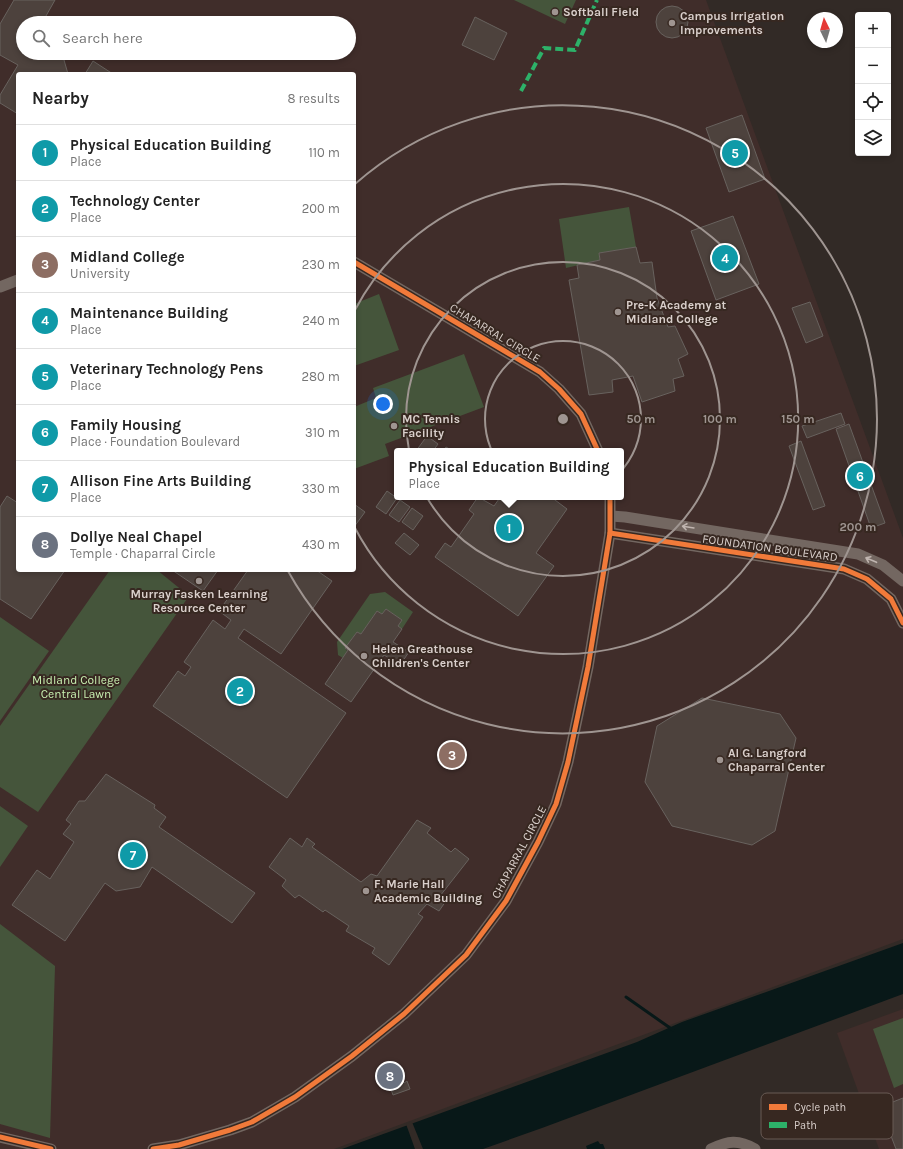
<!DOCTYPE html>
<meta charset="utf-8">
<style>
:root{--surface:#fff;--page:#f6f6f6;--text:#222;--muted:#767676;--line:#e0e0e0;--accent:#5a5654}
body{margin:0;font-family:Karla,sans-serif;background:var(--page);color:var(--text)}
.controls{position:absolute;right:12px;top:12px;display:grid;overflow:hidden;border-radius:4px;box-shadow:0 2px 6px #0003}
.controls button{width:36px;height:36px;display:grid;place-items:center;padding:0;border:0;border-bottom:1px solid var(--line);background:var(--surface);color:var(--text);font:20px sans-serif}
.compass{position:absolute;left:807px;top:12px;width:36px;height:36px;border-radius:50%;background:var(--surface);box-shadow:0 2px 6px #0003;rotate:355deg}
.you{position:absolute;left:383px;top:404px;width:14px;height:14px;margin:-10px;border:3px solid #fff;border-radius:50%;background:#1a73e8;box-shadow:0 0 0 6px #1a73e833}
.badge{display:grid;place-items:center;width:26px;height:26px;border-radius:50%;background:var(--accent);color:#fff;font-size:13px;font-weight:700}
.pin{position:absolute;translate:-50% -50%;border:2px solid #fff;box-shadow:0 1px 4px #0006}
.popup{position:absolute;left:394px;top:448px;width:230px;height:52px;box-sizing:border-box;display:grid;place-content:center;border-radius:4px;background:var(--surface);filter:drop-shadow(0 1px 3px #0005);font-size:13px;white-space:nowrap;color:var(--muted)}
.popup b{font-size:15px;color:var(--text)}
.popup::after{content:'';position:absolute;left:50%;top:100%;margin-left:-8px;border:8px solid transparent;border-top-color:var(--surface)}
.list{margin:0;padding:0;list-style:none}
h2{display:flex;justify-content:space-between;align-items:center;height:52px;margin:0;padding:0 16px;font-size:17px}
h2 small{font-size:13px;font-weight:400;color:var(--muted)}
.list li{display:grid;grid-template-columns:26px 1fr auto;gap:12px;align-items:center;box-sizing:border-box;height:56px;padding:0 16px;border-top:1px solid var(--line)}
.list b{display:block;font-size:15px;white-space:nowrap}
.list p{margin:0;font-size:13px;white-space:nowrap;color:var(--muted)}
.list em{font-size:13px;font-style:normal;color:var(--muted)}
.icon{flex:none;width:22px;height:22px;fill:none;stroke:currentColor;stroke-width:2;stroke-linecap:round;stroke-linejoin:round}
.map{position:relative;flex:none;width:903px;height:1149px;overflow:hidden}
.search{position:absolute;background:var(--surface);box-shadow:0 2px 6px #0003;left:16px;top:16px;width:340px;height:44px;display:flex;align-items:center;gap:10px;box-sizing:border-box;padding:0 14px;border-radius:22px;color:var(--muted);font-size:15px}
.panel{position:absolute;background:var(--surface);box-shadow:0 2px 6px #0003;left:16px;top:72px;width:340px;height:500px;border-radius:4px}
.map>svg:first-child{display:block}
.education{fill:#402d2a;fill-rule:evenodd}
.green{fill:#45553b}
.water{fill:#081818}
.pier{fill:#322a26}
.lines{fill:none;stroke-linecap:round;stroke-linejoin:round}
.stream{stroke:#081818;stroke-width:3}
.building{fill:#4d423d;stroke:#68625e}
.minor{stroke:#736761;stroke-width:11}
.quiet{stroke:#2db169;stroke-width:4;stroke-dasharray:8 4;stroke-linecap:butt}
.cycleway-casing{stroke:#372821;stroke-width:8}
.cycleway{stroke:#f17a3a;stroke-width:5}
.oneway{stroke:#c0b5b0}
.ring{fill:none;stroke:#9f9591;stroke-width:2}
.poi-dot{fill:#9f9591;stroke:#372821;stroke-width:1.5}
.labels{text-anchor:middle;stroke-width:4;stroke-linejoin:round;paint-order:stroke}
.poi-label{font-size:12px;font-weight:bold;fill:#d9cfcb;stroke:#372821;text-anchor:start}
.street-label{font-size:12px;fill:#d9cfcb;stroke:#372821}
.park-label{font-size:12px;fill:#c8f0b1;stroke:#372821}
.key{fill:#372821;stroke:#685a54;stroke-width:1}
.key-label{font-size:11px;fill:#d9cfcb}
.centre{fill:#9f9591;stroke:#372821;stroke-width:2}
.ring-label{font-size:12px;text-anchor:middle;font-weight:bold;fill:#9f9591;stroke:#372821;stroke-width:4;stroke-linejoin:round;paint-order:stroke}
</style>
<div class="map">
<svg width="903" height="1149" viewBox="0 0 903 1149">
<rect width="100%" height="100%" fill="#322a26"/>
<g class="education">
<path d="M0,0H706L903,538V939L334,1149H0ZM23,23H349V53H23ZM18,74H354V570H18ZM397,451H621V497H397Z"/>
<polygon points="903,1009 903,1149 879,1149 837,1033"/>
</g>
<g class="green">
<polygon points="514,0 576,0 565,24"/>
<polygon points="629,207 636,247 599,253 600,260 566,268 559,219"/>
<polygon points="379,294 399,350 354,366 354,304"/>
<polygon points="464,354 484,407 385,444 389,456 354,469 354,407 376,398 373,388"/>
<polygon points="110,570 157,570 189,596 38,812 0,787 0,726"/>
<polygon points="385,592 413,612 402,629 398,626 402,620 386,609 382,614 377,611 361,634 357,632 345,648 347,651 343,658 338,655 337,642 370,594"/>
<polygon points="0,617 49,651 0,721"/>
<polygon points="0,806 28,826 0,867"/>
<polygon points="0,924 55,966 50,1138 0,1124"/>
<polygon points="903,1018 903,1084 894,1088 873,1029"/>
</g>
<g class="water">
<polygon points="903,943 903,994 542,1128 483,1149 342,1149 637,1042 682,1022"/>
<polygon points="598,1141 600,1144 603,1144 605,1149 587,1149 586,1146"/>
</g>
<polygon class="pier" points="412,1122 423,1149 415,1149 406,1124"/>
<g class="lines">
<polyline class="stream" points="626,997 673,1030"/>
</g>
<g class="building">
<polygon points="14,0 55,0 42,23 23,23 23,53 62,53 68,74 18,74 18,114 0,103 0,95 18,65 0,55 0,24"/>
<circle cx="672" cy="22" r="16"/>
<polygon points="475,17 507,33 494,60 462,45"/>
<polygon points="93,61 113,74 85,74"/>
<polygon points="742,115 765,179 729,192 706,128"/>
<polygon points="733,216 759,284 716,300 691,231"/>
<polygon points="636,247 640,263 652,262 657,298 668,327 675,326 688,354 678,359 684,376 673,379 675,391 642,402 633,376 612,380 613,392 589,395 569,280 579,278 577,265 600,260 599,253"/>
<polygon points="810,302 823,336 806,343 792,308"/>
<polygon points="841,413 845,424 807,438 802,426"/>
<polygon points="849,424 885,523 871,528 836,429"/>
<polygon points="427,436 438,444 433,451 416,451"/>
<polygon points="801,441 825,506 813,510 789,446"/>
<polygon points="446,447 453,451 443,451"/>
<polygon points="387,491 397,498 386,514 376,507"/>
<polygon points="7,496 18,503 18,570 65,570 31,619 0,599 0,507"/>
<polygon points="478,497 494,506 499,499 502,501 505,497 551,497 567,509 536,553 554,566 518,616 435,557 445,543 451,547 474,514 469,510"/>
<polygon points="400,500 410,507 399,522 389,515"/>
<polygon points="354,504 365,512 354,527"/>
<polygon points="412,508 423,516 413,530 402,522"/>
<polygon points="404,533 419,545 410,555 395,543"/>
<polygon points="172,570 218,570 203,591"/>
<polygon points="248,570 316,570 332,581 281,654 244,629 238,638 346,713 287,798 153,706 178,671 185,676 191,667 184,662 213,620 225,629 231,620 219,611"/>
<polygon points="386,609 402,620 398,626 402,629 393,642 409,652 400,665 384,655 351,702 325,684 348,650 345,648 357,632 361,634 377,611 382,614"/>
<polygon points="702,698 780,714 796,738 775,831 752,845 672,826 645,782 657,726"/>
<polygon points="106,774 155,805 154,808 166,817 159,827 255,893 232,923 152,867 140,887 116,891 105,883 65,941 12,905 37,870 50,879 74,842 63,834 71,824 66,820 79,801 85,801"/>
<polygon points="417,820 431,828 427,833 451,852 455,848 469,859 440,896 446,901 439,911 427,904 418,914 423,917 389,965 372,953 375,948 346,931 349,926 325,910 323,912 299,895 295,898 282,886 286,880 269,867 290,838 302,847 307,838 315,844 312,847 361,882 371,874 377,876"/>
<polygon points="388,1061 393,1064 398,1080 402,1079 404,1083 407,1081 410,1089 393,1095 389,1084 387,1085 383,1073 381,1072"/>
<polygon points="903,1098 903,1149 896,1149 880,1107"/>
</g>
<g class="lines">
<g class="minor">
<polyline points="354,262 540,372 559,389 581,414 598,451"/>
<polyline points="0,287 18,280"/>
<polyline points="611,516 625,517 858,554 883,565 903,581"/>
<polyline points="610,533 844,569 867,579 891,599 903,623"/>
<polyline points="0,1137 51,1149"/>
<polyline points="153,1149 179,1145 230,1130 252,1122 295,1097 352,1056 404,1014 466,955 506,901 538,842 556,804 568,762 588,667 610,533 610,497"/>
<path d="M711,1149C728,1141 738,1139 755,1149"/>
</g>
<polyline class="quiet" points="521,91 544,48 575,50 597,0"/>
<defs>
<g id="cycleway">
<polyline points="354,262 540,372 559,389 581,414 598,451"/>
<polyline points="610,533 844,569 867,579 891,599 903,623"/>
<polyline points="0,1137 51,1149"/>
<polyline points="153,1149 179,1145 230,1130 252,1122 295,1097 352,1056 404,1014 466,955 506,901 538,842 556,804 568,762 588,667 610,533 610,497"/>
</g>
</defs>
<use href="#cycleway" class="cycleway-casing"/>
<use href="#cycleway" class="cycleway"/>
</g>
<defs><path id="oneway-shaft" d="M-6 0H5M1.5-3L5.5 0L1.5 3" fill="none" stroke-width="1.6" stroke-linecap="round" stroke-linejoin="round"/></defs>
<g class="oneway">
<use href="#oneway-shaft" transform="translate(688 527) rotate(-171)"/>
<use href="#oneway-shaft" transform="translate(871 560) rotate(-157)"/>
</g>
<g class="ring">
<circle cx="563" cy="419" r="78"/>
<circle cx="563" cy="419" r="157"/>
<path d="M355 310A235 235 0 1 1 355 528"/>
<path d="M355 184A314 314 0 1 1 288 571"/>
</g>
<g class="poi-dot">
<circle cx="555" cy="12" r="4"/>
<circle cx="672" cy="23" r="4"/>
<circle cx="618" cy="312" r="4"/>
<circle cx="394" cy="426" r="4"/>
<circle cx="199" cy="581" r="4"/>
<circle cx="364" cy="656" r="4"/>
<circle cx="720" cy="760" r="4"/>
<circle cx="366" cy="891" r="4"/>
</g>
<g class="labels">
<g class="poi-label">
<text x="563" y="16">Softball Field</text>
<text x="680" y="20">Campus Irrigation<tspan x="680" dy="14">Improvements</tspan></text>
<text x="626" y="309">Pre-K Academy at<tspan x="626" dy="14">Midland College</tspan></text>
<text x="402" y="423">MC Tennis<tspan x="402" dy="14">Facility</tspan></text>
<text x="199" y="598" text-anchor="middle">Murray Fasken Learning<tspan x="199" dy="14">Resource Center</tspan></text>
<text x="372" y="653">Helen Greathouse<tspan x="372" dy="14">Children's Center</tspan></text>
<text x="728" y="757">Al G. Langford<tspan x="728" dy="14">Chaparral Center</tspan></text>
<text x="374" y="888">F. Marie Hall<tspan x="374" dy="14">Academic Building</tspan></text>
</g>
<g class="street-label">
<text transform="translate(495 333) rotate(31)" y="4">CHAPARRAL CIRCLE</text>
<text transform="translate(770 548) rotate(8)" y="4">FOUNDATION BOULEVARD</text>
<text transform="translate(519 852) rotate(-62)" y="4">CHAPARRAL CIRCLE</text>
</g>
<g class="park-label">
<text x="76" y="684">Midland College<tspan x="76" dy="14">Central Lawn</tspan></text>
</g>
</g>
<rect x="761" y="1093" width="132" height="46" rx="6" class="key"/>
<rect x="769" y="1104" width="18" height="6" fill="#f17a3a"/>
<rect x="769" y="1122" width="18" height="6" fill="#2db169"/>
<g class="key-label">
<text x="794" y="1111">Cycle path</text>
<text x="794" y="1129">Path</text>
</g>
<circle cx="563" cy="419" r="6" class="centre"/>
<g class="ring-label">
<text x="641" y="423">50 m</text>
<text x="720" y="423">100 m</text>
<text x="798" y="423">150 m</text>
<text x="858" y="531">200 m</text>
</g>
</svg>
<div class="controls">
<button>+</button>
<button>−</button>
<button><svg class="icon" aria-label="locate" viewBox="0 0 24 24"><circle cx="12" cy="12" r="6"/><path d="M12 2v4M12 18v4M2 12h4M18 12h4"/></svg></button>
<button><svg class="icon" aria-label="layers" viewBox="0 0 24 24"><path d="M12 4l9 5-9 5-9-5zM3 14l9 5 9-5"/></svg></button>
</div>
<svg class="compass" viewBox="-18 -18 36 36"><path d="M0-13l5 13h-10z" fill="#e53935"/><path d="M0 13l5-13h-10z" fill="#767676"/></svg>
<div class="you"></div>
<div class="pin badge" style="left:509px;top:528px;background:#0f9aa8">1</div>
<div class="popup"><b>Physical Education Building</b>Place</div>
<div class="pin badge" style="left:240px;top:691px;background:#0f9aa8">2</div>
<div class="pin badge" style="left:452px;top:755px;background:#8d6e63">3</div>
<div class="pin badge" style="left:725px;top:258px;background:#0f9aa8">4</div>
<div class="pin badge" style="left:735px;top:153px;background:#0f9aa8">5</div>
<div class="pin badge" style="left:860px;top:476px;background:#0f9aa8">6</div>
<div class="pin badge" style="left:133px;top:855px;background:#0f9aa8">7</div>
<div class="pin badge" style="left:390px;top:1076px;background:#6b7280">8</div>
<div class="search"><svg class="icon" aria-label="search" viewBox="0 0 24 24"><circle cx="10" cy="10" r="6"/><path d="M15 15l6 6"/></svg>Search here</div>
<section class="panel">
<h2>Nearby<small>8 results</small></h2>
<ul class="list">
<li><span class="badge" style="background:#0f9aa8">1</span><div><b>Physical Education Building</b><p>Place</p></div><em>110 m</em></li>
<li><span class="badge" style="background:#0f9aa8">2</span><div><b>Technology Center</b><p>Place</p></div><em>200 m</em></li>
<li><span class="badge" style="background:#8d6e63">3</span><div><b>Midland College</b><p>University</p></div><em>230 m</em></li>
<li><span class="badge" style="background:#0f9aa8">4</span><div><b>Maintenance Building</b><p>Place</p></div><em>240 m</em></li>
<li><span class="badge" style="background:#0f9aa8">5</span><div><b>Veterinary Technology Pens</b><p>Place</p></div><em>280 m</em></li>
<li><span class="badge" style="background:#0f9aa8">6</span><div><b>Family Housing</b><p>Place · Foundation Boulevard</p></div><em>310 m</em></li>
<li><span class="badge" style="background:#0f9aa8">7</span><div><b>Allison Fine Arts Building</b><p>Place</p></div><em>330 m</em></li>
<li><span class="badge" style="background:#6b7280">8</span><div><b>Dollye Neal Chapel</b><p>Temple · Chaparral Circle</p></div><em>430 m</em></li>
</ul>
</section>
</div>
